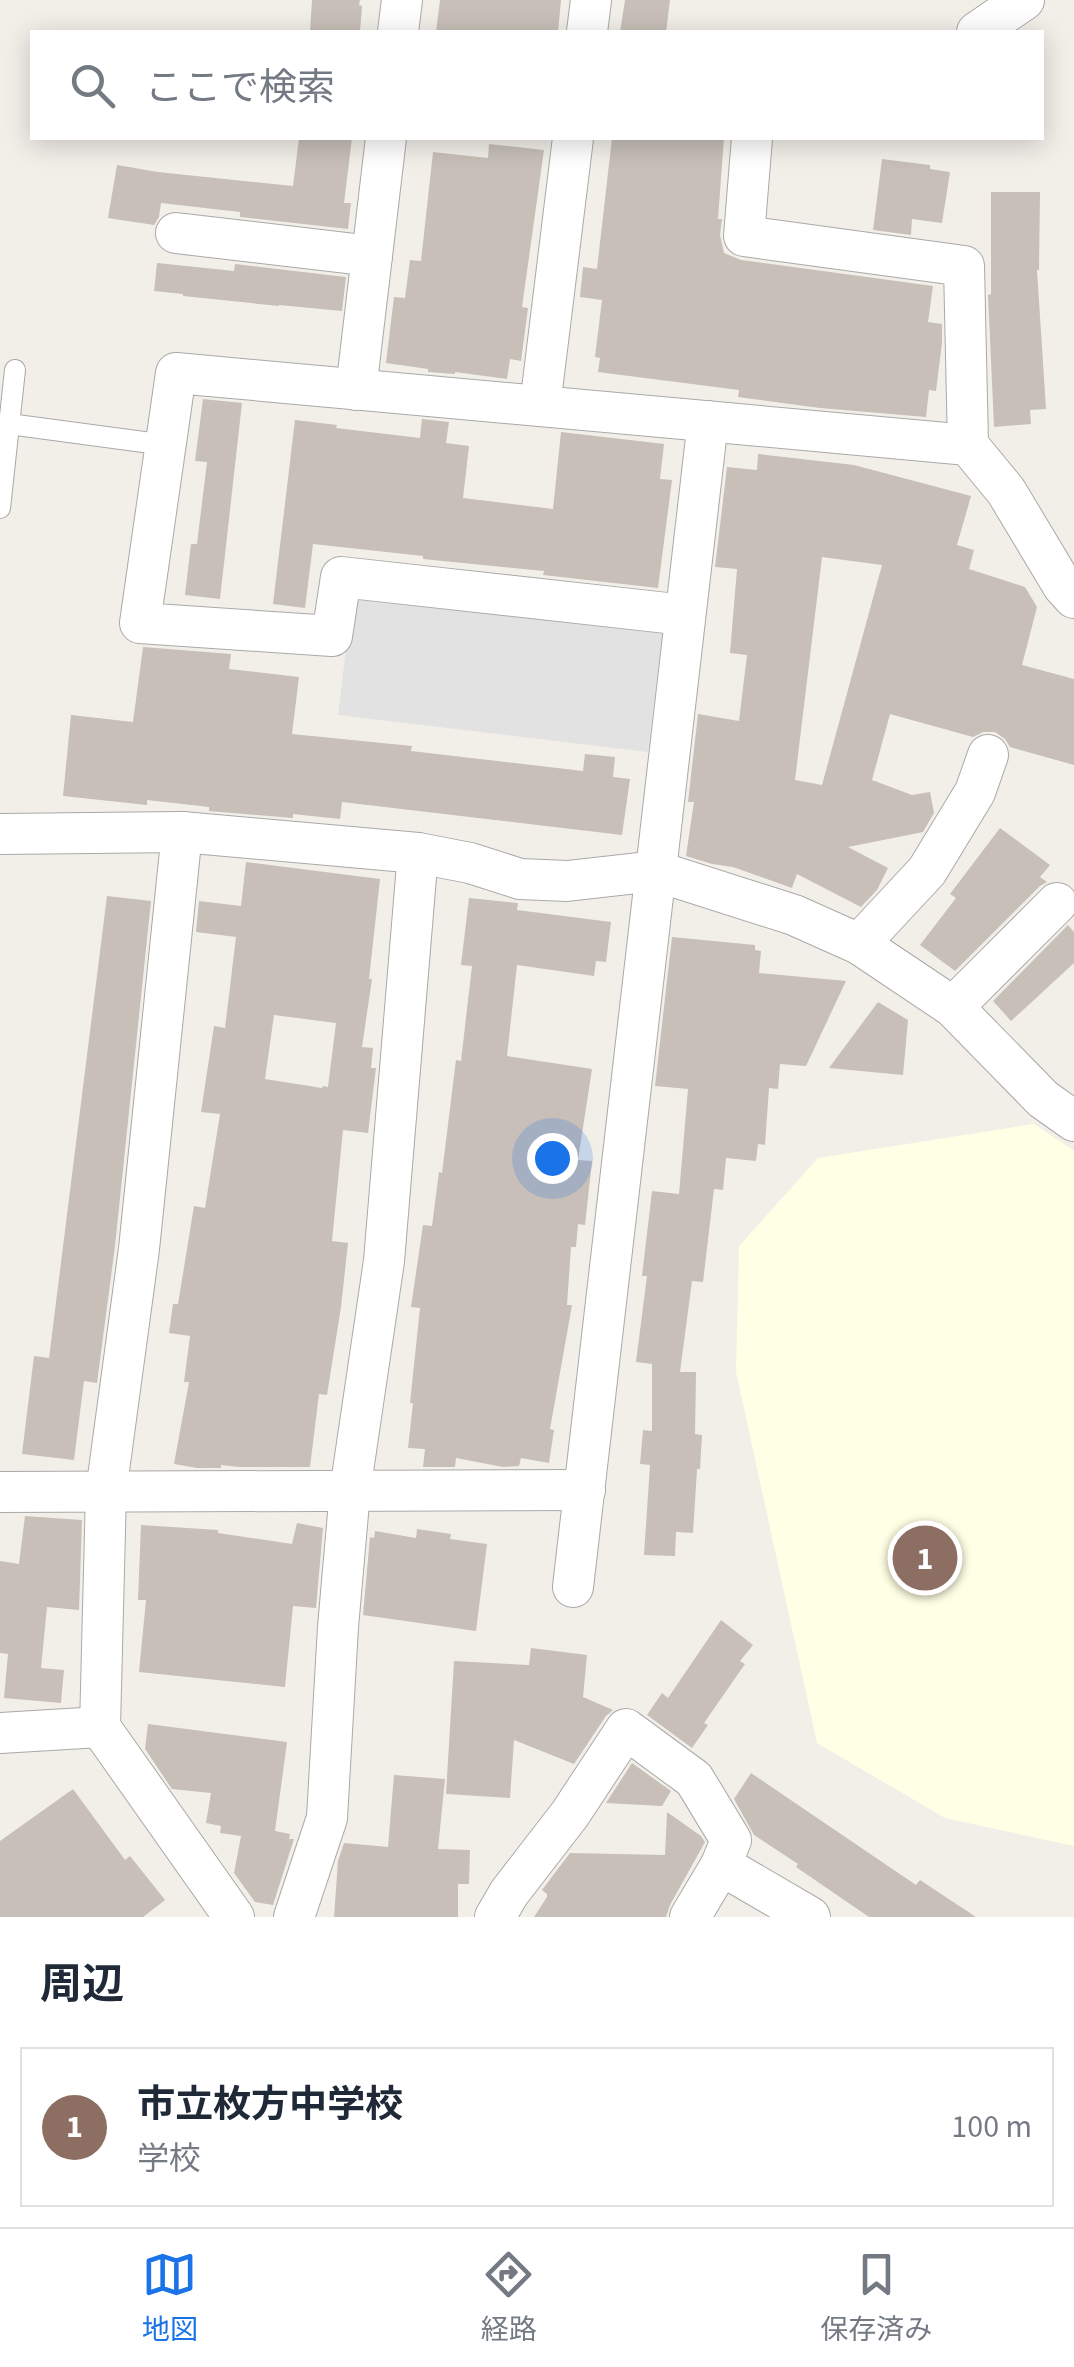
<!DOCTYPE html>
<html lang="ja">
<meta charset="utf-8">
<style>
:root{--surface:#fff;--page:#f2f2f3;--text:#1f2937;--muted:#747a83;--line:#e0e1e3;--accent:#1a73e8}
body{margin:0;font-family:"Source Sans 3","Noto Sans JP",sans-serif;background:var(--page);color:var(--text)}
.you{position:absolute;left:552px;top:1158px;width:35px;height:35px;margin:-25px;border:8px solid #fff;border-radius:50%;background:#1a73e8;box-shadow:0 0 0 15px #1a73e833}
.badge{display:grid;place-items:center;width:65px;height:65px;border-radius:50%;background:var(--accent);color:#fff;font-size:32px;font-weight:700}
.pin{position:absolute;translate:-50% -50%;border:5px solid #fff;box-shadow:0 2px 10px #0006}
.list{margin:0;padding:0;list-style:none}
h2{display:flex;justify-content:space-between;align-items:center;height:130px;margin:0;padding:0 40px;font-size:42px}
h2 small{font-size:32px;font-weight:400;color:var(--muted)}
.list li{display:grid;grid-template-columns:65px 1fr auto;gap:30px;align-items:center;box-sizing:border-box;height:160px;margin:0 20px 20px;padding:0 20px;border:2px solid var(--line);border-radius:0px}
.list b{display:block;font-size:38px;white-space:nowrap}
.list p{margin:0;font-size:32px;white-space:nowrap;color:var(--muted)}
.list em{font-size:32px;font-style:normal;color:var(--muted)}
.icon{flex:none;width:55px;height:55px;fill:none;stroke:currentColor;stroke-width:2;stroke-linecap:round;stroke-linejoin:round}
.map{position:relative;flex:none;width:1074px;height:1917px;overflow:hidden}
.search{position:absolute;background:var(--surface);box-shadow:0 5px 25px #0003;left:30px;right:30px;top:30px;height:110px;display:flex;align-items:center;gap:25px;box-sizing:border-box;padding:0 35px;border-radius:0px;color:var(--muted);font-size:38px}
.sheet{height:310px;background:var(--surface)}
nav{display:flex;justify-content:space-around;align-items:center;box-sizing:border-box;height:140px;border-top:2px solid var(--line);background:var(--surface);font-size:28px;color:var(--muted)}
nav a{display:grid;justify-items:center;gap:5px}
nav .on{color:var(--accent)}
.map>svg:first-child{display:block}
.education{fill:#ffffe5}
.parking{fill:#e2e2e2}
.building{fill:#c7bfb8;fill-rule:evenodd}
.lines{fill:none;stroke-linecap:round;stroke-linejoin:round}
.lane-casing{stroke:#a9a9a9;stroke-width:22}
.street-casing{stroke:#a9a9a9;stroke-width:42}
.lane{stroke:#fff;stroke-width:20}
.street{stroke:#fff;stroke-width:40}
</style>
<div class="map">
<svg width="1074" height="1917" viewBox="0 0 1074 1917">
<rect width="100%" height="100%" fill="#f2efe9"/>
<polygon class="education" points="1034,1124 1074,1151 1074,1846 945,1818 817,1743 736,1372 739,1246 818,1158"/>
<polygon class="parking" points="353,591 663,628 648,752 338,715"/>
<g class="building">
<polygon points="312,0 360,0 359,5 362,6 360,32 310,32"/>
<polygon points="440,0 561,0 558,32 436,32"/>
<polygon points="625,0 670,0 666,32 620,32"/>
<polygon points="299,138 352,138 344,203 351,203 348,229 240,217 240,212 161,203 159,217 154,225 108,218 117,165 158,172 293,186"/>
<polygon points="612,138 724,138 718,219 722,219 720,235 724,253 741,260 933,286 928,322 942,324 942,343 936,391 929,390 926,417 820,408 738,397 739,390 598,372 600,358 595,357 602,300 580,297 583,267 597,269"/>
<polygon points="489,144 544,150 522,307 528,308 521,361 510,359 507,379 455,372 455,374 428,372 428,369 386,363 394,297 405,298 410,260 421,261 433,152 488,158"/>
<polygon points="882,159 930,165 930,169 950,172 942,223 912,219 911,235 873,230"/>
<polygon points="991,192 1040,192 1039,270 1037,270 1046,409 1030,410 1031,424 994,427 988,295 991,294"/>
<polygon points="157,263 234,271 235,264 346,277 342,311 279,305 279,306 183,296 183,294 154,291"/>
<polygon points="203,399 242,403 220,599 185,595 191,544 197,544 207,462 195,461"/>
<polygon points="422,419 449,422 446,443 469,446 463,498 553,509 561,432 664,444 660,479 672,480 658,588 543,575 544,571 423,559 423,556 313,544 305,608 273,604 295,420 337,425 336,428 420,438"/>
<path d="M758,454L854,465L971,496L957,545L974,550L969,569L1025,587L1037,607L1022,665L1074,679V765L1010,747L1005,739L995,732H983L973,737L890,714L872,780L912,795L930,792L934,813L923,832L848,847L888,868L877,890L861,907L797,874L792,888L733,867L712,864L686,856L694,802H688L698,714L739,721L747,655L730,653L737,569L715,567L727,467L757,470ZM822,557L882,565L822,785L795,780Z"/>
<polygon points="143,647 231,654 229,669 299,677 292,734 412,746 411,751 583,771 585,754 615,757 613,777 630,779 622,835 342,802 340,819 293,814 293,818 209,811 209,807 147,800 147,805 63,796 71,715 133,722"/>
<polygon points="1000,828 1050,865 1040,877 1047,882 1040,886 955,971 920,945 956,898 950,894"/>
<path d="M246,862L380,879L369,979H372L362,1047L373,1048L371,1068H376L368,1133L343,1130L332,1241L348,1243L341,1307L327,1395L319,1394L310,1467H239L221,1465V1468H197L174,1464L189,1382H184L190,1336L169,1333L173,1304H178L194,1206L205,1208L220,1114L201,1112L214,1026L225,1028L236,937L196,932L199,901L241,906ZM274,1015L336,1023L328,1087L323,1086L322,1088L265,1079Z"/>
<polygon points="107,896 151,901 115,1246 97,1383 84,1381 74,1460 22,1454 34,1356 49,1358"/>
<polygon points="469,898 518,903 517,910 611,922 606,962 596,961 594,976 517,965 507,1056 592,1069 578,1160 592,1161 585,1225 578,1224 576,1247 571,1247 567,1305 572,1305 550,1429 554,1430 549,1463 521,1458 519,1466 503,1467 456,1458 455,1467 423,1467 425,1449 408,1448 413,1403 410,1403 420,1308 411,1307 423,1225 432,1226 439,1172 442,1173 456,1060 461,1061 472,966 461,965"/>
<polygon points="1068,925 1074,932 1074,963 1011,1021 993,1001"/>
<polygon points="672,937 755,945 755,950 761,951 759,973 846,981 806,1066 780,1064 778,1089 769,1088 765,1145 758,1144 756,1161 726,1158 723,1190 714,1189 703,1282 692,1281 680,1372 696,1372 695,1434 702,1435 700,1469 697,1469 693,1533 676,1532 675,1556 644,1555 650,1465 640,1464 643,1430 652,1431 652,1364 636,1362 647,1276 642,1276 652,1191 679,1194 688,1089 655,1086"/>
<polygon points="878,1002 908,1020 903,1075 829,1068"/>
<polygon points="25,1516 82,1520 79,1610 47,1607 41,1668 64,1670 61,1703 4,1698 8,1654 0,1653 0,1561 19,1564"/>
<polygon points="297,1523 323,1528 316,1608 293,1606 285,1687 139,1672 146,1600 138,1600 141,1525 218,1530 218,1533 292,1544"/>
<polygon points="417,1529 451,1534 450,1539 487,1544 476,1631 363,1615 370,1537 374,1538 375,1531 416,1538"/>
<polygon points="721,1620 753,1645 740,1661 745,1664 704,1723 708,1725 692,1748 647,1715 662,1693 668,1698"/>
<polygon points="531,1648 587,1655 583,1697 613,1710 606,1716 574,1764 514,1740 510,1798 446,1794 454,1661 529,1665"/>
<polygon points="148,1724 287,1742 275,1831 290,1834 289,1839 294,1839 273,1905 255,1902 234,1873 241,1836 220,1833 221,1826 206,1823 211,1793 172,1789 145,1749"/>
<polygon points="632,1763 671,1791 662,1806 606,1803"/>
<polygon points="751,1773 916,1885 920,1880 976,1917 869,1917 796,1867 798,1864 754,1835 734,1799"/>
<polygon points="394,1775 445,1779 438,1849 470,1850 469,1884 458,1884 458,1917 334,1917 338,1861 344,1843 388,1847"/>
<polygon points="73,1789 125,1860 130,1856 165,1900 143,1917 0,1917 0,1841"/>
<polygon points="667,1812 701,1836 705,1842 670,1905 666,1917 534,1917 547,1897 547,1894 542,1890 570,1853 665,1855"/>
</g>
<g class="lines">
<defs>
<g id="lane">
<polyline points="9,424 166,445"/>
<polyline points="0,508 15,370"/>
</g>
<g id="street">
<polyline points="398,32 402,0"/>
<polyline points="587,32 591,0"/>
<polyline points="977,32 1024,0"/>
<polyline points="752,138 744,236 964,266 968,445 1006,491 1063,586 1074,598"/>
<polyline points="176,233 372,256"/>
<polyline points="356,390 386,138"/>
<polyline points="540,406 573,138"/>
<polyline points="685,615 341,577 332,636 140,623 176,373 968,445"/>
<polyline points="0,834 182,832 418,853 470,863 520,879 567,881 656,871 794,915 859,944 953,1007 1043,1099 1074,1121"/>
<polyline points="859,944 927,871 975,792 988,755"/>
<polyline points="953,1007 1057,903"/>
<polyline points="0,1492 585,1490"/>
<polyline points="573,1587 708,421"/>
<polyline points="100,1727 106,1492 139,1249 182,832"/>
<polyline points="0,1733 100,1727 234,1917"/>
<polyline points="294,1917 327,1818 338,1627 350,1491 384,1261 418,853"/>
<polyline points="495,1917 509,1893 570,1814 626,1729 694,1779 731,1840 721,1865"/>
<polyline points="690,1917 721,1865 810,1917"/>
</g>
</defs>
<use href="#lane" class="lane-casing"/>
<use href="#street" class="street-casing"/>
<use href="#lane" class="lane"/>
<use href="#street" class="street"/>
</g>
</svg>
<div class="you"></div>
<div class="pin badge" style="left:925px;top:1558px;background:#8d6e63">1</div>
<div class="search"><svg class="icon" aria-label="search" viewBox="0 0 24 24"><circle cx="10" cy="10" r="6"/><path d="M15 15l6 6"/></svg>ここで検索</div>
</div>
<section class="sheet">
<h2>周辺<small></small></h2>
<ul class="list">
<li><span class="badge" style="background:#8d6e63">1</span><div><b>市立枚方中学校</b><p>学校</p></div><em>100 m</em></li>
</ul>
</section>
<nav>
<a class="on"><svg class="icon" aria-label="map" viewBox="0 0 24 24"><path d="M3 6l6-2 6 2 6-2v14l-6 2-6-2-6 2zM9 4v14M15 6v14"/></svg>地図</a>
<a><svg class="icon" aria-label="directions" viewBox="0 0 24 24"><path d="M12 3l9 9-9 9-9-9zM9 14v-3h6M13 9l2 2-2 2"/></svg>経路</a>
<a><svg class="icon" aria-label="saved" viewBox="0 0 24 24"><path d="M7 4h10v16l-5-4-5 4z"/></svg>保存済み</a>
</nav>
